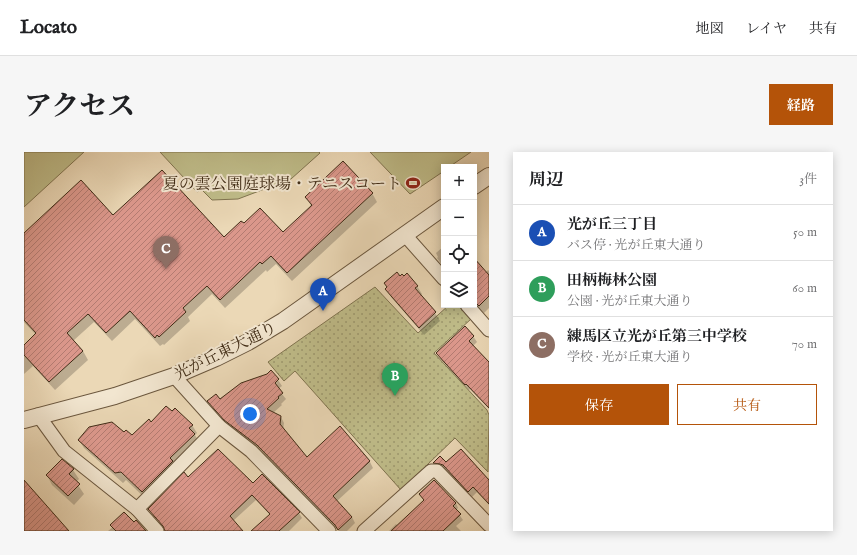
<!DOCTYPE html>
<html lang="ja">
<meta charset="utf-8">
<style>
:root{--surface:#fff;--page:#f6f6f6;--text:#202124;--muted:#757577;--line:#e0e0e0;--accent:#b45309}
body{margin:0;font-family:"IM FELL English","Noto Serif JP",serif;background:var(--page);color:var(--text)}
.controls{position:absolute;right:12px;top:12px;display:grid;overflow:hidden;border-radius:0px;box-shadow:0 2px 10px #0003}
.controls button{width:36px;height:36px;display:grid;place-items:center;padding:0;border:0;border-bottom:1px solid var(--line);background:var(--surface);color:var(--text);font:20px sans-serif}
.you{position:absolute;left:226px;top:262px;width:14px;height:14px;margin:-10px;border:3px solid #fff;border-radius:50%;background:#1a73e8;box-shadow:0 0 0 6px #1a73e833}
.badge{display:grid;place-items:center;width:26px;height:26px;border-radius:50%;background:var(--accent);color:#fff;font-size:13px;font-weight:700}
.pin{position:absolute;translate:-50% -33px;filter:drop-shadow(0 1px 2px #0008)}
.pin::after{content:'';position:absolute;top:21px;width:14px;height:12px;background:inherit;clip-path:polygon(0 0,100% 0,50% 100%)}
.list{margin:0;padding:0;list-style:none}
h2{display:flex;justify-content:space-between;align-items:center;height:52px;margin:0;padding:0 16px;font-size:17px}
h2 small{font-size:13px;font-weight:400;color:var(--muted)}
.list li{display:grid;grid-template-columns:26px 1fr auto;gap:12px;align-items:center;box-sizing:border-box;height:56px;padding:0 16px;border-top:1px solid var(--line)}
.list b{display:block;font-size:15px;white-space:nowrap}
.list p{margin:0;font-size:13px;white-space:nowrap;color:var(--muted)}
.list em{font-size:13px;font-style:normal;color:var(--muted)}
.actions{display:flex;gap:8px;padding:12px 16px}
.actions a{flex:1;padding:9px 0;border:1px solid var(--accent);border-radius:0px;text-align:center;font-size:14px;color:var(--accent)}
.actions .main{background:var(--accent);color:#fff}
.icon{flex:none;width:22px;height:22px;fill:none;stroke:currentColor;stroke-width:2;stroke-linecap:round;stroke-linejoin:round}
.map{position:relative;flex:none;width:465px;height:379px;overflow:hidden;border-radius:0px}
header{display:flex;align-items:center;gap:24px;box-sizing:border-box;height:56px;padding:0 20px;background:var(--surface);border-bottom:1px solid var(--line)}
header strong{font-size:19px}
nav{display:flex;gap:22px;margin-inline-start:auto;font-size:14px}
.intro{display:flex;align-items:center;justify-content:space-between;box-sizing:border-box;height:96px;padding:0 24px}
h1{margin:0;font-size:28px}
.button{padding:10px 18px;border-radius:0px;background:var(--accent);color:#fff;font-size:14px;font-weight:700}
main{display:flex;gap:24px;padding:0 24px}
aside{flex:1;background:var(--surface);border-radius:0px;box-shadow:0 2px 10px #0003}
.map>svg:first-child{display:block}
.park{fill:url(#park-dots);stroke:#807450}
.garden{fill:#bfbc89;stroke:#807450}
.shadow{fill:#0003}
.building{fill:url(#building-hatch);stroke:#402c16}
.lines{fill:none;stroke-linecap:round;stroke-linejoin:round}
.minor-casing{stroke:#6b573e;stroke-width:15}
.tertiary-casing{stroke:#6b573e;stroke-width:18}
.minor{stroke:#f2e6d0;stroke-width:13}
.tertiary{stroke:#f2e6d0;stroke-width:16}
.labels{text-anchor:middle;stroke-width:4;stroke-linejoin:round;paint-order:stroke}
.poi-label{font-size:16px;fill:#402c16;stroke:#f2e6d0;text-anchor:end}
.street-label{font-size:16px;fill:#402c16;stroke:#f2e6d0}
</style>
<header>
<strong>Locato</strong>
<nav><a>地図</a><a>レイヤ</a><a>共有</a></nav>
</header>
<div class="intro"><h1>アクセス</h1><a class="button">経路</a></div>
<main>
<div class="map">
<svg width="465" height="379" viewBox="0 0 465 379">
<defs>
<pattern id="park-dots" width="8" height="8" patternUnits="userSpaceOnUse"><rect width="8" height="8" fill="#bfbc89"/><path d="M2 2h.1M6 6h.1" fill="none" stroke="#9d996f" stroke-width="1.8" stroke-linecap="round"/></pattern>
<pattern id="building-hatch" width="6" height="6" patternUnits="userSpaceOnUse"><rect width="6" height="6" fill="#db978b"/><path d="M-1 1l2-2M0 6l6-6M5 7l2-2" fill="none" stroke="#b37b71"/></pattern>
</defs>
<rect width="100%" height="100%" fill="#ebd8b6"/>
<filter id="stains"><feTurbulence type="fractalNoise" baseFrequency=".005" numOctaves="4"/><feColorMatrix values="0 0 0 0 .2 0 0 0 0 .09 0 0 0 0 .02 0 0 0 .5 -.17"/></filter>
<radialGradient id="worn" r=".72"><stop offset=".6" stop-color="#630" stop-opacity="0"/><stop offset="1" stop-color="#630" stop-opacity=".3"/></radialGradient>
<polygon class="park" points="351,135 394,181 425,153 435,153 447,167 410,201 463,258 465,263 464,320 431,286 377,338 271,219 260,229 244,210"/>
<g class="garden">
<polygon points="0,0 60,0 0,55"/>
<polygon points="136,0 295,0 296,1 267,27 214,47 188,48 177,37 173,40"/>
<polygon points="346,0 447,0 425,15 420,15 420,19 386,42"/>
</g>
<g class="shadow">
<polygon points="348,41 353,50 268,129 252,112 243,120 242,118 201,156 188,142 164,165 166,169 140,193 139,192 136,194 111,167 88,189 70,170 49,189 59,199 64,208 31,238 9,214 0,222 0,194 12,183 0,170 0,83 89,64 200,86 259,82 287,54 282,45"/>
<polygon points="420,94 420,116 413,106 414,105 412,101"/>
<polygon points="450,108 461,121 464,118 465,119 465,156 460,161 450,150"/>
<polygon points="383,123 393,134 398,142 396,144 411,161 416,169 400,183 367,145 362,137 376,125 380,125"/>
<polygon points="449,184 453,190 449,194 464,210 465,209 465,257 446,237 445,238 416,206 413,201"/>
<polygon points="254,228 258,234 254,237 262,247 257,252 258,253 249,261 257,265 260,271 259,278 283,306 316,276 346,310 349,316 313,349 328,365 331,371 323,379 315,379 237,299 205,274 188,255 185,249 196,249"/>
<polygon points="127,271 168,273 173,281 171,283 175,290 123,348 102,328 99,331 60,296 55,288 100,282 108,285"/>
<polygon points="416,306 422,312 463,327 465,326 465,353 453,340 448,345 423,319 420,317 413,316 410,311"/>
<polygon points="38,309 49,318 55,327 52,330 60,342 50,353 28,333 23,323"/>
<polygon points="238,323 275,361 278,366 265,379 229,379 246,363 232,348 209,369 218,379 142,379 125,357 164,326 229,332"/>
<polygon points="396,342 432,351 434,356 432,358 439,368 432,374 437,379 414,379 401,349"/>
<polygon points="110,371 121,379 84,379 89,375"/>
<polygon points="372,372 374,374 399,379 365,379"/>
</g>
<g class="building">
<polygon points="319,9 349,41 263,121 247,104 238,112 236,110 196,148 183,134 159,156 162,160 135,185 133,183 131,186 106,159 82,181 64,162 43,181 59,199 25,230 0,203 0,193 12,181 0,168 0,81 57,28 89,63 138,18 200,85 217,69 220,71 236,56 259,80 288,53 281,45"/>
<polygon points="450,106 465,123 465,144 455,154 450,149"/>
<polygon points="373,120 376,124 378,122 380,124 383,121 394,134 391,136 412,160 395,176 361,137 363,135 360,131"/>
<polygon points="441,174 450,184 445,189 465,210 465,256 442,232 441,233 412,201"/>
<polygon points="247,218 255,227 251,231 259,241 254,245 255,246 243,257 257,264 256,272 283,305 316,274 346,309 309,344 328,365 314,378 311,373 233,293 200,268 183,249 192,242 196,247 217,231 243,222"/>
<polygon points="142,254 148,259 151,256 153,258 169,273 165,276 171,282 146,306 149,309 118,340 97,320 91,321 54,288 65,275 88,270 100,280 102,278 108,283 125,267 127,270"/>
<polygon points="194,297 229,331 238,322 276,360 255,379 227,379 246,362 228,343 206,364 219,379 141,379 139,374 124,357 160,320 164,325"/>
<polygon points="437,297 465,328 465,352 449,335 444,340 419,313 416,312 409,311 416,304 422,310"/>
<polygon points="38,307 50,317 45,322 56,332 44,344 22,323"/>
<polygon points="0,328 45,379 0,379"/>
<polygon points="410,328 432,351 429,354 437,362 419,379 367,379 400,348 395,342"/>
<polygon points="100,360 110,370 112,368 122,379 92,379 86,373"/>
</g>
<g class="lines">
<defs>
<g id="minor">
<polyline points="381,83 420,127"/>
<polyline points="443,153 465,178"/>
<polyline points="150,224 195,274 227,299 305,379"/>
<polyline points="14,263 40,299 113,357 133,379"/>
<polyline points="113,357 195,274"/>
<polyline points="340,379 407,319 413,319 465,373"/>
</g>
<g id="tertiary">
<polyline points="450,34 465,24"/>
<polyline points="0,268 91,244 150,224 192,206 224,190 259,169 420,55"/>
</g>
</defs>
<use href="#minor" class="minor-casing"/>
<use href="#tertiary" class="tertiary-casing"/>
<use href="#minor" class="minor"/>
<use href="#tertiary" class="tertiary"/>
</g>
<defs>
<symbol id="stadium-bare" viewBox="-9 -9 18 18"><path d="M0-5a6.5 5 0 1 0 0 10a6.5 5 0 1 0 0-10ZM-3.5-1.8h7v3.6h-7Z" fill="#8f2418" stroke="#f2e6d0" stroke-width="2.5" paint-order="stroke"/></symbol>
</defs>
<g fill-rule="evenodd">
<use href="#stadium-bare" x="379" y="21" width="20" height="20"/>
</g>
<g class="labels">
<g class="poi-label">
<text x="378" y="37">夏の雲公園庭球場・テニスコート</text>
</g>
<g class="street-label">
<text transform="translate(201 198) rotate(-26)" y="6">光が丘東大通り</text>
</g>
</g>
<rect width="100%" height="100%" filter="url(#stains)"/>
<rect width="100%" height="100%" fill="url(#worn)"/>
</svg>
<div class="controls">
<button>+</button>
<button>−</button>
<button><svg class="icon" aria-label="locate" viewBox="0 0 24 24"><circle cx="12" cy="12" r="6"/><path d="M12 2v4M12 18v4M2 12h4M18 12h4"/></svg></button>
<button><svg class="icon" aria-label="layers" viewBox="0 0 24 24"><path d="M12 4l9 5-9 5-9-5zM3 14l9 5 9-5"/></svg></button>
</div>
<div class="you"></div>
<div class="pin badge" style="left:299px;top:159px;background:#1a4fb4">A</div>
<div class="pin badge" style="left:371px;top:244px;background:#2e9e5b">B</div>
<div class="pin badge" style="left:142px;top:117px;background:#8d6e63">C</div>
</div>
<aside>
<h2>周辺<small>3件</small></h2>
<ul class="list">
<li><span class="badge" style="background:#1a4fb4">A</span><div><b>光が丘三丁目</b><p>バス停 · 光が丘東大通り</p></div><em>50 m</em></li>
<li><span class="badge" style="background:#2e9e5b">B</span><div><b>田柄梅林公園</b><p>公園 · 光が丘東大通り</p></div><em>60 m</em></li>
<li><span class="badge" style="background:#8d6e63">C</span><div><b>練馬区立光が丘第三中学校</b><p>学校 · 光が丘東大通り</p></div><em>70 m</em></li>
</ul>
<div class="actions"><a class="main">保存</a><a>共有</a></div>
</aside>
</main>
